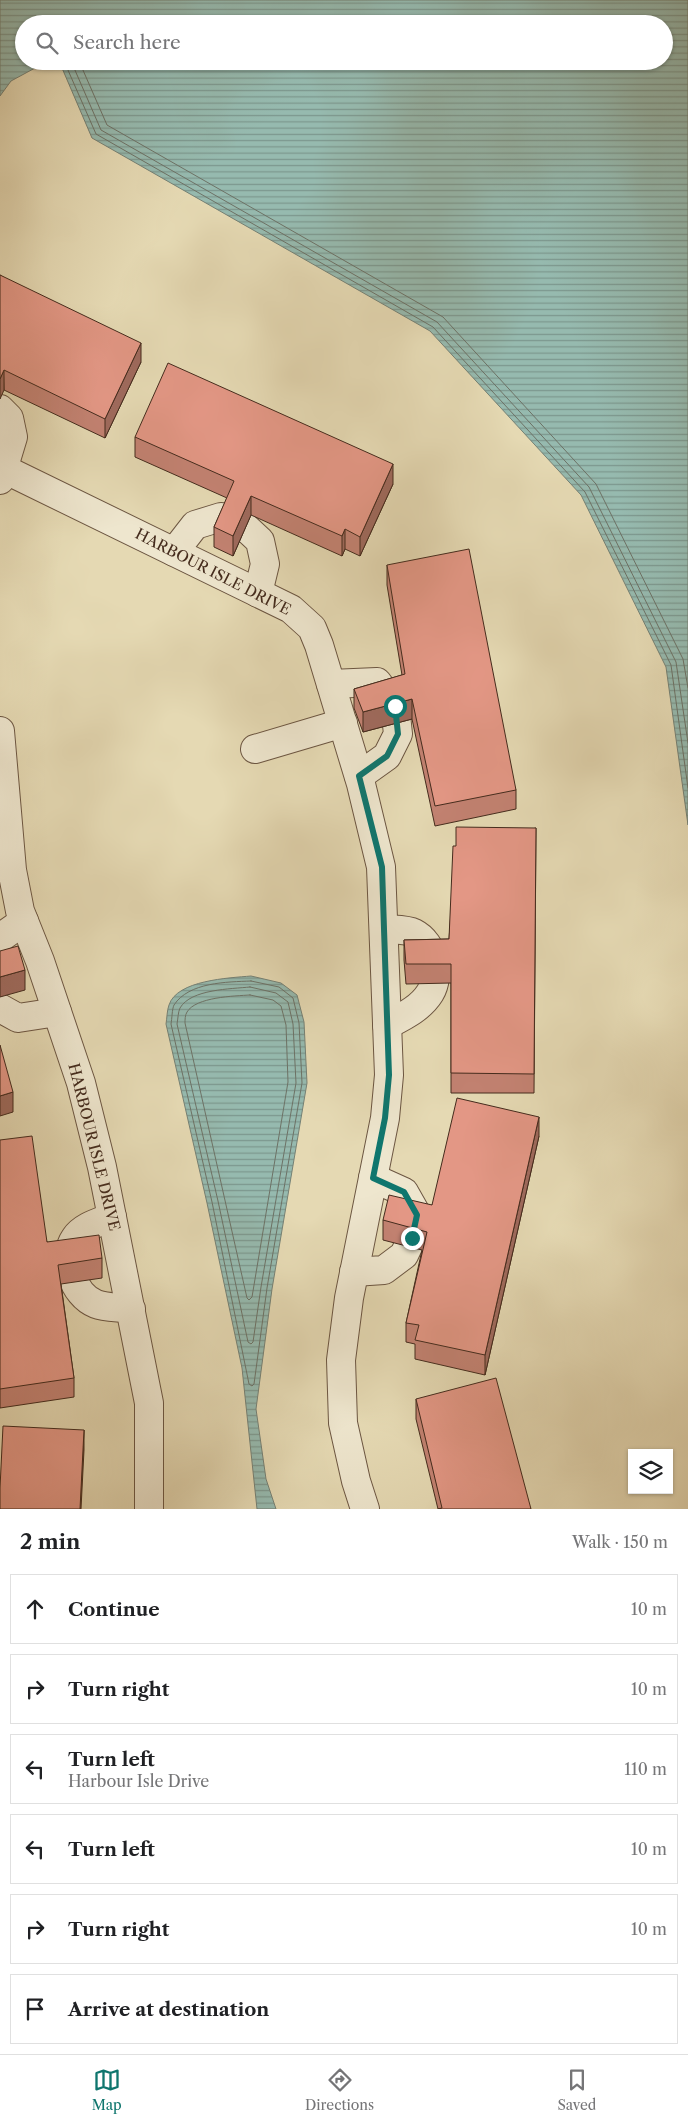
<!DOCTYPE html>
<meta charset="utf-8">
<style>
:root{--surface:#fff;--page:#f6f6f6;--text:#202124;--muted:#757577;--line:#e0e0e0;--accent:#0f766e}
body{margin:0;font-family:"Libre Caslon Text",serif;background:var(--page);color:var(--text)}
.controls{position:absolute;right:15px;bottom:15px;display:grid;overflow:hidden;border-radius:0px;box-shadow:0 1px 4px #0004}
.controls button{width:45px;height:45px;display:grid;place-items:center;padding:0;border:0;border-bottom:1px solid var(--line);background:var(--surface);color:var(--text);font:25px sans-serif}
.stop{position:absolute;width:15px;height:15px;margin:-11px;border:4px solid #0f766e;border-radius:50%;background:#fff}
.stop.end{background:#0f766e;border-color:#fff;box-shadow:0 1px 5px #0008}
.list{margin:0;padding:0;list-style:none}
h2{display:flex;justify-content:space-between;align-items:center;height:65px;margin:0;padding:0 20px;font-size:21px}
h2 small{font-size:16px;font-weight:400;color:var(--muted)}
.list li{display:grid;grid-template-columns:32px 1fr auto;gap:15px;align-items:center;box-sizing:border-box;height:70px;margin:0 10px 10px;padding:0 10px;border:1px solid var(--line);border-radius:0px}
.list b{display:block;font-size:19px;white-space:nowrap}
.list p{margin:0;font-size:16px;white-space:nowrap;color:var(--muted)}
.list em{font-size:16px;font-style:normal;color:var(--muted)}
.icon{flex:none;width:28px;height:28px;fill:none;stroke:currentColor;stroke-width:2;stroke-linecap:round;stroke-linejoin:round}
.map{position:relative;flex:none;width:688px;height:1509px;overflow:hidden}
.search{position:absolute;background:var(--surface);box-shadow:0 1px 4px #0004;left:15px;right:15px;top:15px;height:55px;display:flex;align-items:center;gap:12px;box-sizing:border-box;padding:0 18px;border-radius:28px;color:var(--muted);font-size:19px}
.sheet{height:545px;background:var(--surface)}
nav{display:flex;justify-content:space-around;align-items:center;box-sizing:border-box;height:70px;border-top:1px solid var(--line);background:var(--surface);font-size:14px;color:var(--muted)}
nav a{display:grid;justify-items:center;gap:2px}
nav .on{color:var(--accent)}
.map>svg:first-child{display:block}
.water{fill:url(#water-rules);stroke:#758175}
.lines{fill:none;stroke-linecap:round;stroke-linejoin:round}
.shore{stroke:#6d7266;stroke-width:1}
.minor-casing{stroke:#6c5642;stroke-width:30}
.minor{stroke:#eee6ce;stroke-width:28}
.wall{fill:#c38272;stroke:#442b1d}
.shaded-wall{fill:#9f6a5d;stroke:#442b1d}
.building{fill:#e39785;stroke:#442b1d}
.route{stroke:#0f766e;stroke-width:6}
.labels{text-anchor:middle;stroke-width:4;stroke-linejoin:round;paint-order:stroke}
.street-label{font-size:15px;fill:#442b1d;stroke:#eee6ce}
</style>
<div class="map">
<svg width="688" height="1509" viewBox="0 0 688 1509">
<defs>
<pattern id="water-rules" width="6" height="5" patternUnits="userSpaceOnUse" patternTransform="scale(1.25)"><rect width="6" height="5" fill="#96baaf"/><path d="M0 2.5h6" fill="none" stroke="#7c978e"/></pattern>
</defs>
<rect width="100%" height="100%" fill="#e5d9b3"/>
<filter id="stains"><feTurbulence type="fractalNoise" baseFrequency=".004" numOctaves="4"/><feColorMatrix values="0 0 0 0 .2 0 0 0 0 .09 0 0 0 0 .02 0 0 0 .5 -.17"/></filter>
<radialGradient id="worn" r=".72"><stop offset=".6" stop-color="#630" stop-opacity="0"/><stop offset="1" stop-color="#630" stop-opacity=".3"/></radialGradient>
<g class="water">
<polygon points="0,0 688,0 688,825 666,667 581,495 430,331 92,138 59,61 664,61 664,24 24,24 24,61 48,61 11,81 0,96"/>
<path d="M251,976L281,983L297,995L304,1022L307,1083L272,1289L256,1409L266,1479L276,1509H257L242,1368L207,1203L166,1024C167,1018 167,1010 169,1005C177,980 229,978 251,976Z"/>
</g>
<g class="lines">
<g class="shore">
<polyline points="64,61 96,134 433,327 585,492 671,665 688,788"/>
<polyline points="71,61 101,130 437,322 589,487 676,662 688,743"/>
<polyline points="79,61 107,125 443,317 596,484 683,659 688,688"/>
<path d="M251,981L279,987L293,998L299,1023L302,1083L267,1288L254,1384L252,1386L249,1384L212,1202L171,1024C172,1019 172,1009 174,1005C189,982 227,982 251,981Z"/>
<path d="M250,987L276,993L288,1002L293,1024L296,1083L261,1287L253,1342L251,1344L248,1342L218,1201L177,1024C178,1019 178,1012 180,1008C191,989 231,989 250,987Z"/>
<path d="M250,995L273,1000L281,1006L286,1025L288,1082L252,1297L249,1300L247,1298L185,1023C185,1020 185,1015 187,1012C196,997 234,996 250,995Z"/>
</g>
<defs>
<g id="minor">
<polyline points="0,409 9,418 13,437 0,480"/>
<polyline points="0,467 291,609 312,628 319,645 361,784 381,867 389,1075 385,1118 349,1298 341,1360 343,1423 356,1481 365,1509"/>
<polyline points="174,552 195,525 221,517 244,526 260,541 265,564 258,593"/>
<polyline points="331,684 377,682 395,706 398,734 387,756 359,776"/>
<polyline points="0,731 12,870 20,911 40,961 81,1083 102,1167 149,1403 149,1509"/>
<polyline points="255,749 343,723"/>
<path d="M384,929C392,930 406,929 414,933C434,943 441,975 430,993C420,1009 402,1017 387,1025"/>
<polyline points="0,938 24,921"/>
<polyline points="0,1008 18,1018 57,1012"/>
<path d="M112,1217C100,1222 83,1226 75,1238C61,1258 73,1295 96,1304C106,1308 120,1307 131,1309"/>
<polyline points="354,1272 384,1270 404,1255 412,1238 417,1215 404,1192 373,1178"/>
</g>
</defs>
<use href="#minor" class="minor-casing"/>
<use href="#minor" class="minor"/>
</g>
<g class="wall">
<polygon points="0,275 141,362 105,438 4,390"/>
<polygon points="135,437 393,484 360,556 345,549 342,556 251,515 233,556 214,547 214,527 227,498 135,457"/>
<polygon points="387,565 516,790 516,809 435,826 412,719 363,732 354,708 354,689 402,675 387,585"/>
<polygon points="536,828 534,1093 451,1093 451,983 406,984 404,960 404,940 449,939 456,846"/>
<polygon points="539,1136 485,1375 415,1359 415,1344 406,1342 406,1323 422,1250 383,1240 383,1220 432,1205"/>
<polygon points="0,1140 47,1242 102,1258 102,1278 61,1284 74,1378 74,1397 0,1408"/>
<polygon points="416,1399 531,1509 438,1509 416,1419"/>
</g>
<g class="shaded-wall">
<polygon points="141,343 141,362 105,438 105,419"/>
<polygon points="4,370 4,390 0,399 0,379"/>
<polygon points="393,464 393,484 360,556 360,537"/>
<polygon points="251,496 251,515 233,556 233,536"/>
<polygon points="345,529 345,549 342,556 342,536"/>
<polygon points="412,699 412,719 363,732 363,712"/>
<polygon points="25,970 25,990 0,997 0,977"/>
<polygon points="13,1092 13,1112 0,1116 0,1096"/>
<polygon points="539,1117 539,1136 485,1375 485,1355"/>
<polygon points="84,1430 84,1450 81,1509 80,1509"/>
</g>
<g class="building">
<polygon points="0,275 141,343 105,419 4,370 0,379"/>
<polygon points="168,363 393,464 360,537 345,529 342,536 251,496 233,536 214,527 234,481 135,437"/>
<polygon points="469,549 516,790 435,806 412,699 363,712 354,689 405,674 387,565"/>
<polygon points="456,827 536,828 534,1074 451,1073 451,964 406,964 404,940 449,939 453,846 456,846"/>
<polygon points="18,946 25,970 0,977 0,951"/>
<polygon points="0,1045 13,1092 0,1096"/>
<polygon points="457,1098 539,1117 485,1355 415,1340 419,1325 406,1323 427,1232 383,1220 389,1195 432,1205"/>
<polygon points="32,1136 47,1242 99,1235 102,1258 58,1265 74,1378 0,1389 0,1140"/>
<polygon points="496,1378 531,1509 438,1509 442,1508 416,1399"/>
<polygon points="3,1426 84,1430 80,1509 0,1509 0,1488"/>
</g>
<g class="lines">
<polyline class="route" points="395,706 398,734 387,756 359,776 382,867 384,929 389,1075 385,1118 373,1178 404,1192 417,1215 412,1238"/>
</g>
<g class="labels">
<g class="street-label">
<text transform="translate(213 572) rotate(27)" y="5">HARBOUR ISLE DRIVE</text>
<text transform="translate(94 1147) rotate(76)" y="5">HARBOUR ISLE DRIVE</text>
</g>
</g>
<rect width="100%" height="100%" filter="url(#stains)"/>
<rect width="100%" height="100%" fill="url(#worn)"/>
</svg>
<div class="controls">
<button><svg class="icon" aria-label="layers" viewBox="0 0 24 24"><path d="M12 4l9 5-9 5-9-5zM3 14l9 5 9-5"/></svg></button>
</div>
<div class="stop" style="left:395px;top:706px"></div>
<div class="stop end" style="left:412px;top:1238px"></div>
<div class="search"><svg class="icon" aria-label="search" viewBox="0 0 24 24"><circle cx="10" cy="10" r="6"/><path d="M15 15l6 6"/></svg>Search here</div>
</div>
<section class="sheet">
<h2>2 min<small>Walk · 150 m</small></h2>
<ul class="list">
<li><svg class="icon" aria-label="ahead" viewBox="0 0 24 24"><path d="M12 20V5M6 11l6-6 6 6"/></svg><div><b>Continue</b></div><em>10 m</em></li>
<li><svg class="icon" aria-label="right" viewBox="0 0 24 24"><path d="M7 20v-9h11M14 6l5 5-5 5"/></svg><div><b>Turn right</b></div><em>10 m</em></li>
<li><svg class="icon" aria-label="left" viewBox="0 0 24 24"><path d="M17 20v-9H6M10 6l-5 5 5 5"/></svg><div><b>Turn left</b><p>Harbour Isle Drive</p></div><em>110 m</em></li>
<li><svg class="icon" aria-label="left" viewBox="0 0 24 24"><path d="M17 20v-9H6M10 6l-5 5 5 5"/></svg><div><b>Turn left</b></div><em>10 m</em></li>
<li><svg class="icon" aria-label="right" viewBox="0 0 24 24"><path d="M7 20v-9h11M14 6l5 5-5 5"/></svg><div><b>Turn right</b></div><em>10 m</em></li>
<li><svg class="icon" aria-label="arrive" viewBox="0 0 24 24"><path d="M6 21V4h12l-3 4 3 4H6"/></svg><div><b>Arrive at destination</b></div></li>
</ul>
</section>
<nav>
<a class="on"><svg class="icon" aria-label="map" viewBox="0 0 24 24"><path d="M3 6l6-2 6 2 6-2v14l-6 2-6-2-6 2zM9 4v14M15 6v14"/></svg>Map</a>
<a><svg class="icon" aria-label="directions" viewBox="0 0 24 24"><path d="M12 3l9 9-9 9-9-9zM9 14v-3h6M13 9l2 2-2 2"/></svg>Directions</a>
<a><svg class="icon" aria-label="saved" viewBox="0 0 24 24"><path d="M7 4h10v16l-5-4-5 4z"/></svg>Saved</a>
</nav>
